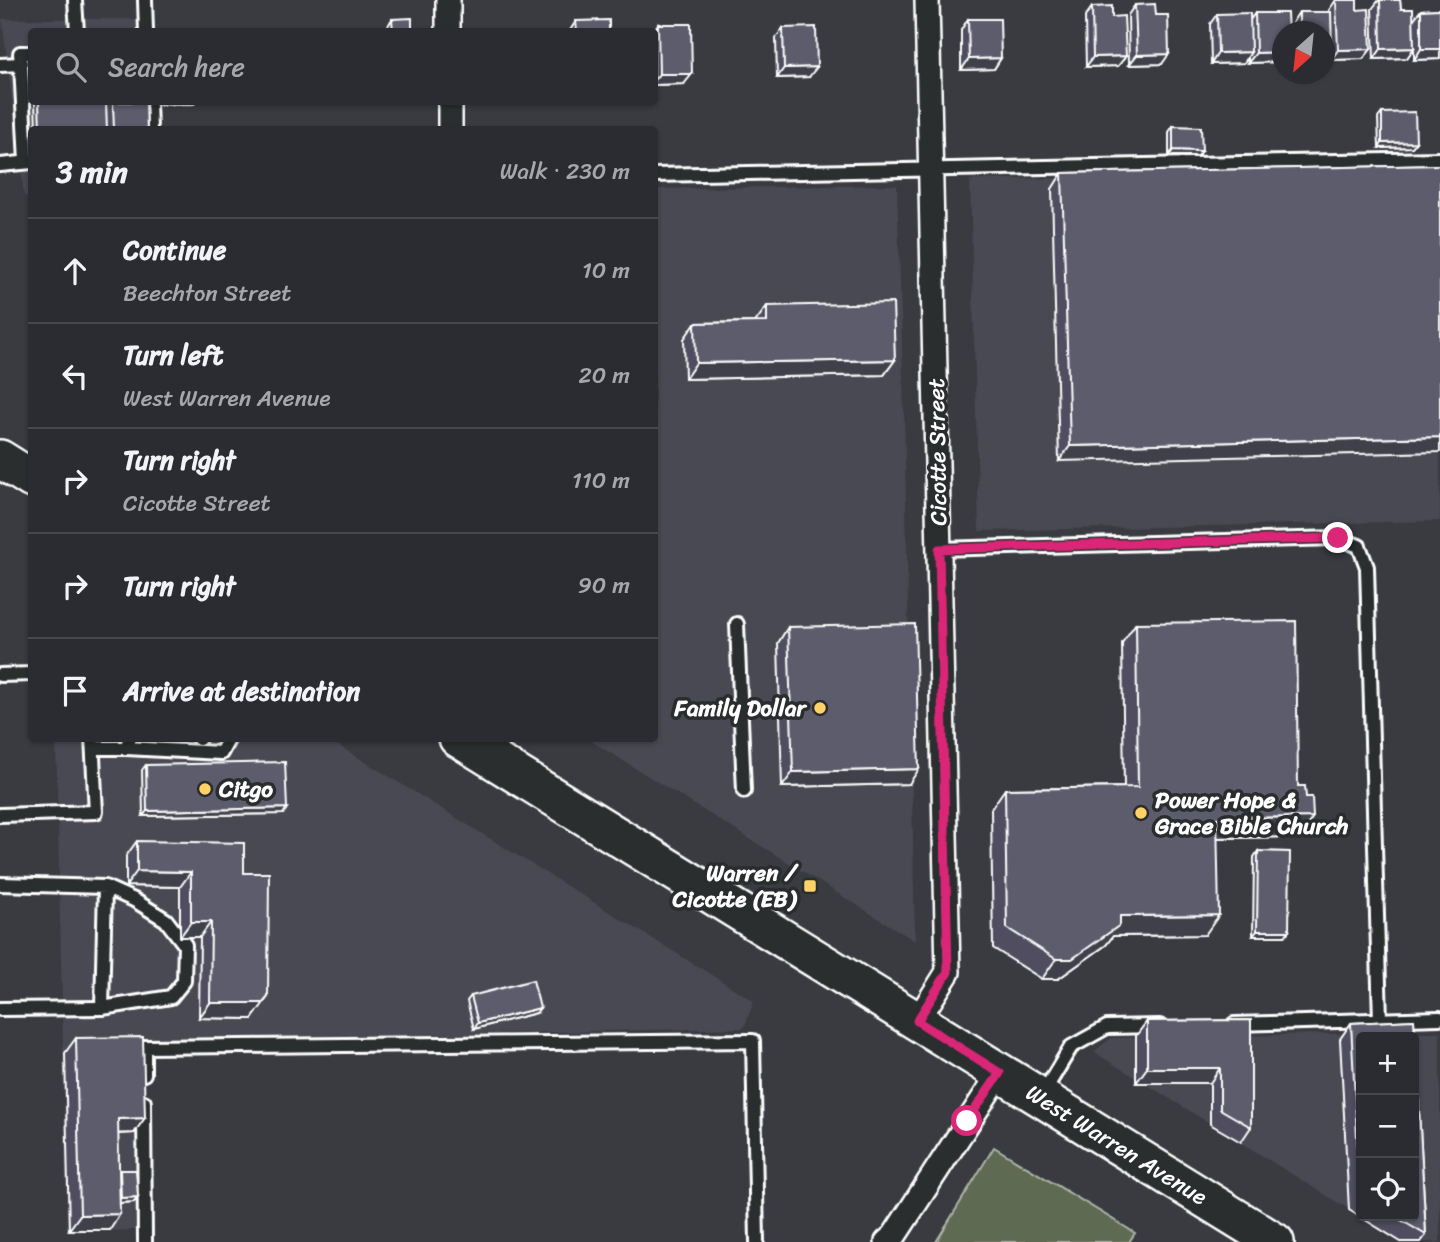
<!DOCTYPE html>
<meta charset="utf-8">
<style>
:root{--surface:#2b2c31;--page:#333439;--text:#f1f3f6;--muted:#a6a7ab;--line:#47484d}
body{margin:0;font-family:Sriracha,sans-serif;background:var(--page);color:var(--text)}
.controls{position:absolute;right:21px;bottom:21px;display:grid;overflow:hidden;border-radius:7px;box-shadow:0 2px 5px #0004}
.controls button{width:63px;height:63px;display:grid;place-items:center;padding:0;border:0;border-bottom:2px solid var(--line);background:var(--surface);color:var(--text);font:35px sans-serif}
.compass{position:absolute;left:1272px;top:21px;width:63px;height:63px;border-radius:50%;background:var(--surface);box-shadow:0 2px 5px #0004;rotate:207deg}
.stop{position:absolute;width:21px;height:21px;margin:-16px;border:5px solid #db2777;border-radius:50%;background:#fff}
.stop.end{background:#db2777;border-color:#fff;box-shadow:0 2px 7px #0008}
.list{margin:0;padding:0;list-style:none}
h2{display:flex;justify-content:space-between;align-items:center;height:91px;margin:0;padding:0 28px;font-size:30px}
h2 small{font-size:23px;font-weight:400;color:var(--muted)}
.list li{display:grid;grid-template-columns:46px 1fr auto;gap:21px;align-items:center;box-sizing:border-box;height:105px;padding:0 28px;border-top:2px solid var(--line)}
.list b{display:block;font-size:26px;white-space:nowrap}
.list p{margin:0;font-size:23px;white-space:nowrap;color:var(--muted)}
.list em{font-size:23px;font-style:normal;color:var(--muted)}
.icon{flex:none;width:38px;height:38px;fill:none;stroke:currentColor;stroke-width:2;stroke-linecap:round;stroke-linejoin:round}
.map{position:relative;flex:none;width:1440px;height:1242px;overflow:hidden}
.search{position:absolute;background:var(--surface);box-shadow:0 2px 5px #0004;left:28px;top:28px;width:630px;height:77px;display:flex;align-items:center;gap:18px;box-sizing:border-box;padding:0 24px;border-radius:7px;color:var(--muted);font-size:26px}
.panel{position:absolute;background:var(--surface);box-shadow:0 2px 5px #0004;left:28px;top:126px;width:630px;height:616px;border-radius:7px}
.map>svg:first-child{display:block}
.built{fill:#484952;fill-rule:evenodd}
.green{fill:#5e6b52;stroke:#aeb5a8;stroke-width:2}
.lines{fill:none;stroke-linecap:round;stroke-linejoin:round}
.service-casing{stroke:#fff;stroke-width:18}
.minor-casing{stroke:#fff;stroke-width:28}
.primary-casing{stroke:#fff;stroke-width:42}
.service{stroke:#2a2d2e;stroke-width:12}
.minor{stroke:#2a2d2e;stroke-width:23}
.primary{stroke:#2a2d2e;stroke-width:37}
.wall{fill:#504e5e;stroke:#fff;stroke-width:2;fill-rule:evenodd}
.shaded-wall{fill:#41404c;stroke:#fff;stroke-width:2}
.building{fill:#5d5b6d;stroke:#fff;stroke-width:2}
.route{stroke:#db2777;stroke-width:9}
.poi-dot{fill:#ffd166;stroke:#2a2d2e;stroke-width:2.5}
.labels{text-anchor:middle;stroke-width:7;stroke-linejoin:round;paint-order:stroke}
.street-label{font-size:23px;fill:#fff;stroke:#2a2d2e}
.poi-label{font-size:23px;font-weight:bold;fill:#fff;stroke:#2a2d2e;text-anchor:end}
</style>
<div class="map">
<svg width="1440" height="1242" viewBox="0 0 1440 1242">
<rect width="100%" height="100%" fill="#393b41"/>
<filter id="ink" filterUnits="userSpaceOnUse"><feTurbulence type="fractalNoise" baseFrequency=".0143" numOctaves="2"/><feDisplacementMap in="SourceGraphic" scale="14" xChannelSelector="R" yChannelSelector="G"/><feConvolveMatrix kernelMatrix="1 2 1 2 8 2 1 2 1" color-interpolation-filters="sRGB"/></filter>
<g filter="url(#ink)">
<g class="built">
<polygon points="2,19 137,19 137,31 32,32 32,102 139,102 139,129 32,130 31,196 24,196"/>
<polygon points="1440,170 1440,521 979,531 970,180"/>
<polygon points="897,185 904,409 915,941 588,739 654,738 655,189"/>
<polygon points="56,739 328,739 754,1001 744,1028 286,1038 133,1038 137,1230 67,1232"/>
<path d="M1440,1032V1242H1402L1094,1052L1111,1038ZM1361,1037H1414V1216H1361Z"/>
</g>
<polygon class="green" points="994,1147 1135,1233 1129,1242 936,1242"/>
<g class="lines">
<defs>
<g id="service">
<polyline points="75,0 77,32"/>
<polyline points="145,0 146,32"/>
<polyline points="21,64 20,53 32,53"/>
<polyline points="0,65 21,64 26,162"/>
<polyline points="149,102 150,130"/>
<polyline points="0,165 32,162"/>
<polyline points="654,175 1440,159"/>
<polyline points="939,549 1338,538 1359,546 1367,567 1380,1020"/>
<polyline points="737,624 744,791"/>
<polyline points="0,675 32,674"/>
<polyline points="198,738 199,739"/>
<polyline points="94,748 126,748 130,738"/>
<polyline points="126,748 221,753 229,738"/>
<polyline points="0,815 96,812 92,738"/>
<polyline points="0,884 105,887 134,900 166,920 185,945 184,981 171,997 102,1008 105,887"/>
<polyline points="0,1009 102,1008"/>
<polyline points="1234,1024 1440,1018"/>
<polyline points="144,1074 144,1047 753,1041 757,1242"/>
<polyline points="1042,1095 1071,1047 1107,1027 1160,1026"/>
<polyline points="144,1102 145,1242"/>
</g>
<g id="minor">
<polyline points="448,0 448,32"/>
<polyline points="450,102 450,130"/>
<polyline points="917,1021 948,972 927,0"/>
<polyline points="887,1242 894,1236 1000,1073"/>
</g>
<g id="primary">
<polyline points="0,459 32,479"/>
<path id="s1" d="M458,738L1275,1242"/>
</g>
</defs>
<use href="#service" class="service-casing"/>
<use href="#minor" class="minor-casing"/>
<use href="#primary" class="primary-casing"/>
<use href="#service" class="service"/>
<use href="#minor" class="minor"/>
<use href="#primary" class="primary"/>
</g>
<g class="wall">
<polygon points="1336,0 1357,10 1371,49 1363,59 1331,60 1331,54 1325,62 1325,32 1292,32 1292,23 1299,12 1329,12 1329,10"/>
<polygon points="1379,0 1400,0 1401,9 1413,20 1421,10 1440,9 1440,59 1414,60 1414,48 1407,58 1374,59 1372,9"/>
<polygon points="1135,5 1156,15 1162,64 1129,65 1128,15"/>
<polygon points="1092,7 1112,17 1126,56 1118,66 1086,67 1085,17"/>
<polygon points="1255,13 1283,32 1283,60 1281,62 1248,63 1248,56 1244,63 1211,64 1210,24 1217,14 1250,20"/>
<polygon points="392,19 412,32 385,31"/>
<polygon points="968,19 1001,58 994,69 961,70 961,30"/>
<polygon points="576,21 609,32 569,32"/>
<polygon points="658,24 684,84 654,85 654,32 653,32"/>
<polygon points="783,28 809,77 777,78 776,38"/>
<polygon points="35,102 146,102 147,130 36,130"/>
<polygon points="1382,113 1416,142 1412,147 1379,148 1378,118"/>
<polygon points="1173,126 1202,151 1198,156 1169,156 1169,132"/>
<polygon points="1440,165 1059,461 1052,189 1062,173"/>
<polygon points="767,306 895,360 884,375 685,379 684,339 695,323 756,322 756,321"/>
<polygon points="1136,623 1299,837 1217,838 1205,935 1113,936 1106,945 1058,979 1042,979 993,948 991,809 1005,789 1124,787 1122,643"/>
<polygon points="788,627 909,784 782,787 778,643"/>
<polygon points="146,765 287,808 283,814 143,816 142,770"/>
<polygon points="137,841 244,873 257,1012 252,1019 199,1018 200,937 180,937 180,887 126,886 126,856"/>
<polygon points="1258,851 1285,936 1253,936 1254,857"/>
<polygon points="471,996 536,1013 474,1029 467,1001"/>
<polygon points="1251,1020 1251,1127 1241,1142 1210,1124 1210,1083 1136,1083 1136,1036 1147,1021"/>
<path d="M1414,1020L1426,1235L1421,1242H1401L1349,1210L1340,1039L1351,1023ZM1361,1037H1414V1216H1361Z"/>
<polygon points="76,1038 134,1133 118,1134 119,1172 120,1170 138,1197 134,1202 120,1203 110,1230 69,1230 65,1053"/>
</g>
<g class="shaded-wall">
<polygon points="1414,48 1407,58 1374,59 1381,49"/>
<polygon points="1371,49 1363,59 1331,60 1338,50"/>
<polygon points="1421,49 1440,49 1440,59 1414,60"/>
<polygon points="1325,51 1332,51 1325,62"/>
<polygon points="1251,52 1244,63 1211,64 1218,53"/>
<polygon points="1283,52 1283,60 1281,62 1248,63 1256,53"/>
<polygon points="1169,54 1162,64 1129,65 1137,55"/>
<polygon points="1126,56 1118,66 1086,67 1093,57"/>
<polygon points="1001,58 994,69 961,70 969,59"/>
<polygon points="817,67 809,77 777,78 784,68"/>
<polygon points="659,74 692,74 684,84 654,85 654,80"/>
<polygon points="163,102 196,102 194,104 160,105"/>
<polygon points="1416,142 1412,147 1379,148 1382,143"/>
<polygon points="1173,150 1202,151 1198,156 1169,156"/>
<polygon points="895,360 884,375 685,379 696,363"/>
<polygon points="1440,437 1440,452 1059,461 1070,446"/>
<polygon points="919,769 909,784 782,787 793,772"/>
<polygon points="287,808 283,814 143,816 147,811"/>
<polygon points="1313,817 1299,837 1203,838 1217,818"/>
<polygon points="137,871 191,872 180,887 126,886"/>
<polygon points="1219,915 1205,935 1113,936 1106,945 1058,979 1042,979 1056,959 1120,916"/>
<polygon points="191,922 211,922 200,937 180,937"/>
<polygon points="1257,931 1289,931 1285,936 1253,936"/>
<polygon points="268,997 252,1019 199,1018 210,1003"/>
<polygon points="540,1008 536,1013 474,1029 478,1023"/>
<polygon points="1147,1068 1220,1068 1210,1083 1136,1083"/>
<polygon points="145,1118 134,1133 107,1134 118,1119"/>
<polygon points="138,1197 134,1202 117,1203 121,1198"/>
<polygon points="120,1214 110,1230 69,1230 80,1215"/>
</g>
<g class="building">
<polygon points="1336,0 1357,0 1357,10 1369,9 1371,49 1338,50"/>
<polygon points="1380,0 1400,0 1401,9 1413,9 1414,48 1381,49"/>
<polygon points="1155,4 1156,15 1168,15 1169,54 1137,55 1135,5"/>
<polygon points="1112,6 1112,17 1124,16 1126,56 1093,57 1092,7"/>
<polygon points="1440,9 1440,49 1421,49 1421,10"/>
<polygon points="1299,12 1331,12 1332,51 1325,51 1325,32 1299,32"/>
<polygon points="1250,13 1251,52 1218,53 1217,14"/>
<polygon points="1255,13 1287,13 1288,32 1283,32 1283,52 1256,53"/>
<polygon points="412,18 412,32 376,32 393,31 392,19"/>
<polygon points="968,19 1000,19 1001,58 969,59"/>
<polygon points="609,20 609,32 577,32 576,21"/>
<polygon points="658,24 691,24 692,74 659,74"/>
<polygon points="816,27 817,67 784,68 783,28"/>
<polygon points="39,102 106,102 107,130 40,130"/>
<polygon points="113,102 146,102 147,130 114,130"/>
<polygon points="1415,112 1416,142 1382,143 1382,113"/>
<polygon points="1173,126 1201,127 1202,151 1173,150"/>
<polygon points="1440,165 1440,437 1070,446 1062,173"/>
<polygon points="893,303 895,360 696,363 695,323 767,322 767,306"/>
<polygon points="1296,621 1298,786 1305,786 1306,797 1312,797 1313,817 1217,818 1219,915 1120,916 1120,925 1072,959 1056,959 1007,928 1005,789 1138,787 1136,623"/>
<polygon points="915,624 919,769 793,772 788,627"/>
<polygon points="285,762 287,808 147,811 146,765"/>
<polygon points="137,841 244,843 244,873 269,873 268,997 263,1003 210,1003 211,922 191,922 191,872 137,871"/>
<polygon points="1258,851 1290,852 1289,931 1257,931"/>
<polygon points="533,980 540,1008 478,1023 471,996"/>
<polygon points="1251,1020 1251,1127 1220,1109 1220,1068 1147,1068 1147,1021"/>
<polygon points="1414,1020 1426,1235 1394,1216 1414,1216 1414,1037 1361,1037 1361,1196 1360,1195 1351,1023"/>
<polygon points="143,1037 145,1118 118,1119 120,1214 80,1215 76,1038"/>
<polygon points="120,1170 136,1170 138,1197 121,1198"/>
</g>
</g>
<g class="lines" filter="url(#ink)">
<polyline class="route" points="967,1121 1000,1073 917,1021 948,972 939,549 1338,538"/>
</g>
<g class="poi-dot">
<circle cx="820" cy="708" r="7"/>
<circle cx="205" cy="789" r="7"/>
<circle cx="1141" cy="813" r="7"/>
<rect x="803" y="879" width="14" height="14" rx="3.5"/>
</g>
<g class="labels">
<g class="street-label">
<text transform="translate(937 452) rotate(-91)" y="8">Cicotte Street</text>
<text dy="8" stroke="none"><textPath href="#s1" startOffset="774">West Warren Avenue</textPath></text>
</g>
<g class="poi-label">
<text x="806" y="716">Family Dollar</text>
<text x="219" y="797" text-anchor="start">Citgo</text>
<text x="1155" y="808" text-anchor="start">Power Hope &amp;<tspan x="1155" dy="26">Grace Bible Church</tspan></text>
<text x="796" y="881">Warren /<tspan x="796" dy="26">Cicotte (EB)</tspan></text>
</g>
</g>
</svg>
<div class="controls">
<button>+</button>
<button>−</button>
<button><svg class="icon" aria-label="locate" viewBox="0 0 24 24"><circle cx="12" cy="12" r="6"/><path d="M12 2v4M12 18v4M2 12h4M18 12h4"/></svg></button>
</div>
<svg class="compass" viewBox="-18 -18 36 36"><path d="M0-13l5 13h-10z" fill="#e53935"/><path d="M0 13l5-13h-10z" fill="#a6a7ab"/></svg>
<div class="stop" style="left:967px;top:1121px"></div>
<div class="stop end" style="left:1338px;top:538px"></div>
<div class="search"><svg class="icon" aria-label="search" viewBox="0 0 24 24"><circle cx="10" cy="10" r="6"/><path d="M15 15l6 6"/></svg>Search here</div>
<section class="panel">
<h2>3 min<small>Walk · 230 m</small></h2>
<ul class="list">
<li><svg class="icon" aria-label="ahead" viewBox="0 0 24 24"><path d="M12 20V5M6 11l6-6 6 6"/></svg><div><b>Continue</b><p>Beechton Street</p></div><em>10 m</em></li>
<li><svg class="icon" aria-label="left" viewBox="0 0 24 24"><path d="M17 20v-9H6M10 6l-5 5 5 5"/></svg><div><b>Turn left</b><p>West Warren Avenue</p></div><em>20 m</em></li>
<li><svg class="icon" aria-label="right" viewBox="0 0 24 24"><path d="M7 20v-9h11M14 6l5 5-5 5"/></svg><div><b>Turn right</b><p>Cicotte Street</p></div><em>110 m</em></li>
<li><svg class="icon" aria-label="right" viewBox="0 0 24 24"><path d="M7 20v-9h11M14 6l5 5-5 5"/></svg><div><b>Turn right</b></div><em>90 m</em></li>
<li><svg class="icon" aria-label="arrive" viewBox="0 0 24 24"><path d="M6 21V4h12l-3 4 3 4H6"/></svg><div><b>Arrive at destination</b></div></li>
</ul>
</section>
</div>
